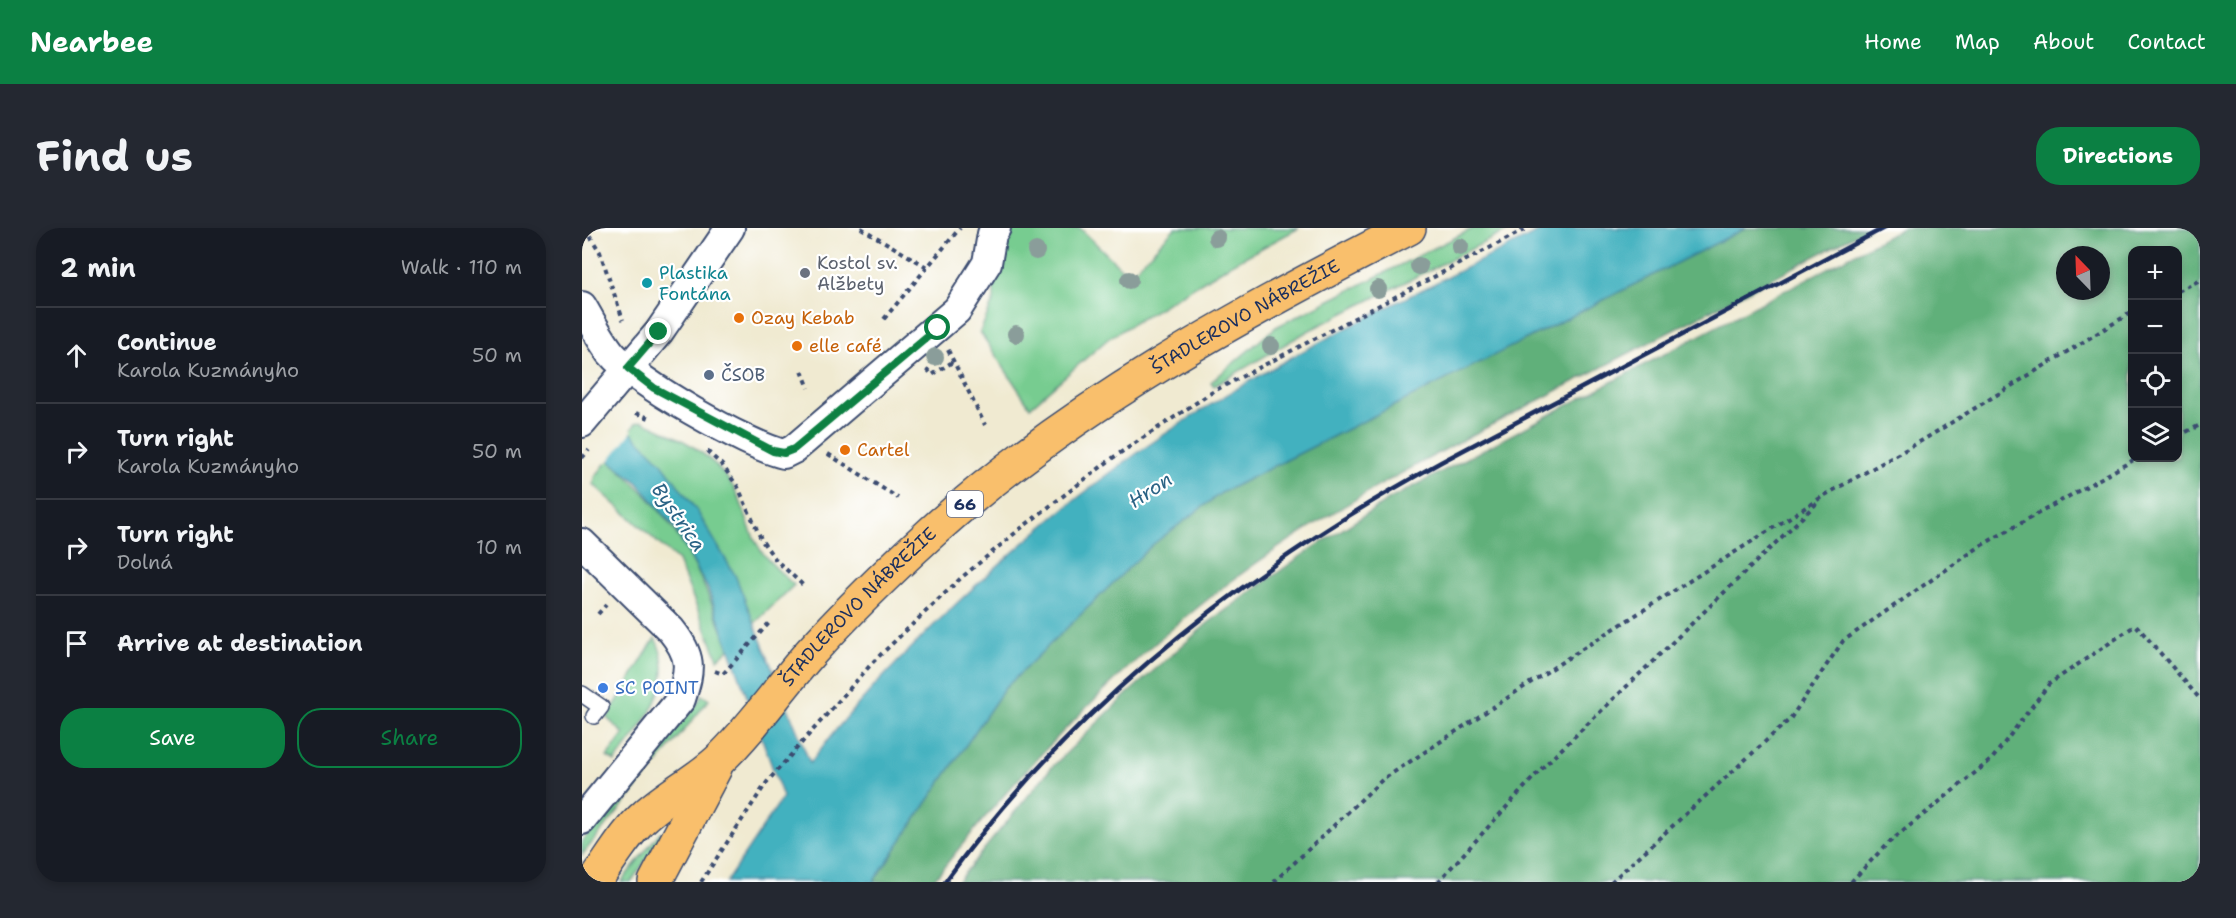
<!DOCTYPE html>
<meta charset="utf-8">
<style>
:root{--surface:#171b24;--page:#242831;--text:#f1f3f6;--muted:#9ea1a6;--line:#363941;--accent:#0b8043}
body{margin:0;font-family:"Shantell Sans",sans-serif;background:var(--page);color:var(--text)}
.controls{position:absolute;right:18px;top:18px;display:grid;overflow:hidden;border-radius:12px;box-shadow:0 3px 9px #0003}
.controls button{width:54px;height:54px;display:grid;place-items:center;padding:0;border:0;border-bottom:2px solid var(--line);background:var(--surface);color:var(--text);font:30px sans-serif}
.compass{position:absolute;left:1474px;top:18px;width:54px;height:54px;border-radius:50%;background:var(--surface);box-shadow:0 3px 9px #0003;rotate:337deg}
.stop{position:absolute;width:18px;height:18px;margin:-14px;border:4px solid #0b8043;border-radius:50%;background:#fff}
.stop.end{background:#0b8043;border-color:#fff;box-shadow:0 2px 6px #0008}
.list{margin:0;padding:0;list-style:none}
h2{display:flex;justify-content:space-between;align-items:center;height:78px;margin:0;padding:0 24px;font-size:26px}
h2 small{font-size:20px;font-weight:400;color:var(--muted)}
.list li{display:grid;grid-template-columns:39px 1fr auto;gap:18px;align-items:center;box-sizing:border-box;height:96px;padding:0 24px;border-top:2px solid var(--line)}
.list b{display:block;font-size:22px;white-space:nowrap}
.list p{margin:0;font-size:20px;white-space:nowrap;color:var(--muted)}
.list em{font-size:20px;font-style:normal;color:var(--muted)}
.actions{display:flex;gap:12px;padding:18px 24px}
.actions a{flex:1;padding:14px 0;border:2px solid var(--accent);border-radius:24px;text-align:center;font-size:21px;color:var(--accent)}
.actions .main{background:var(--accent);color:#fff}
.icon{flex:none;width:33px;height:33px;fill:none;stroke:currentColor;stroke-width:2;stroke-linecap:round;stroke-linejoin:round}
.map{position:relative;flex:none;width:1618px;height:654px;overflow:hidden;border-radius:24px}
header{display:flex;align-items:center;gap:36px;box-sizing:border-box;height:84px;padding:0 30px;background:var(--accent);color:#fff}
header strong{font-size:28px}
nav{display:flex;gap:33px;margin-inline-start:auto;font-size:21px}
.intro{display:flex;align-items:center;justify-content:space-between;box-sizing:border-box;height:144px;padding:0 36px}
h1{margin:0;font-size:42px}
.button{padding:15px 27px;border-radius:24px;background:var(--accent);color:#fff;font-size:21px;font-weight:700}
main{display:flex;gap:36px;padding:0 36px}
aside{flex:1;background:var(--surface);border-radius:24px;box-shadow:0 3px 9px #0003}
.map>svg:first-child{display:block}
.green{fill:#77cc90;stroke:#497e77;stroke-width:1.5}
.forest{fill:#61b07a;stroke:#3e706c;stroke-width:1.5;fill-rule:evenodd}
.water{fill:#42b1bf;stroke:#2e708e;stroke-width:1.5}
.pier{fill:#f0ead1}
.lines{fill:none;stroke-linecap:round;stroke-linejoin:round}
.lane-casing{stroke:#3b4b6f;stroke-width:18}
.street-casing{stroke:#3b4b6f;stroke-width:32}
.primary-casing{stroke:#3b4b6f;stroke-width:36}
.path{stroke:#3b4b6f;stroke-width:4;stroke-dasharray:4.5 4.5;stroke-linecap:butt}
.lane{stroke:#fff;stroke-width:15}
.street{stroke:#fff;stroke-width:28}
.primary{stroke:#f9bf6c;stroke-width:33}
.rail{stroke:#1b2f5e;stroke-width:4.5}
.tree{fill:#8a9d9a}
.route{stroke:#0b8043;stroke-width:8}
.worship-dot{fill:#6b7280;stroke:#fff;stroke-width:2}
.culture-dot{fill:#0f9aa8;stroke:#fff;stroke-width:2}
.food-dot{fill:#e8710a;stroke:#fff;stroke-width:2}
.service-dot{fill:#5c6f8a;stroke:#fff;stroke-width:2}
.shop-dot{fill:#3f7fe0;stroke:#fff;stroke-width:2}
.labels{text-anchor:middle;stroke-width:4.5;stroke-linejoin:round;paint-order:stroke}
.shield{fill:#fff;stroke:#5f6d8e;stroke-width:1.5}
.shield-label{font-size:16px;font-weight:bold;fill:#1b2f5e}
.worship-label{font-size:18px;fill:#5b616d;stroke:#fff;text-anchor:start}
.culture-label{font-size:18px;fill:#0d838f;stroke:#fff;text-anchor:start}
.street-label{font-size:18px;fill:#1b2f5e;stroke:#fff}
.food-label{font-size:18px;fill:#c56008;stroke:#fff;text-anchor:start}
.service-label{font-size:18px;fill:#4e5e75;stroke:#fff;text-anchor:start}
.shop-label{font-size:18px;fill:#366cbe;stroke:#fff;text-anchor:start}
.water-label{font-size:20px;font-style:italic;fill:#2b6385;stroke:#fff}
</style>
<header>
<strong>Nearbee</strong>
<nav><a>Home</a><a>Map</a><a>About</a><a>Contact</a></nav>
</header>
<div class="intro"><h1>Find us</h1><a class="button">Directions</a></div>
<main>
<aside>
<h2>2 min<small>Walk · 110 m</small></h2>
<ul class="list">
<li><svg class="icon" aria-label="ahead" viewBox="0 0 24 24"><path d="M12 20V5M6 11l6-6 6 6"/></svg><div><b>Continue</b><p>Karola Kuzmányho</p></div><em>50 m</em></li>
<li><svg class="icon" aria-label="right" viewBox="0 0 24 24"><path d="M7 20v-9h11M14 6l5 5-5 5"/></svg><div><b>Turn right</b><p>Karola Kuzmányho</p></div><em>50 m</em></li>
<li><svg class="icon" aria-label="right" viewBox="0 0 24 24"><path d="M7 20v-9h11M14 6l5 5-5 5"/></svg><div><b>Turn right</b><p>Dolná</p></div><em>10 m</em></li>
<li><svg class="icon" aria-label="arrive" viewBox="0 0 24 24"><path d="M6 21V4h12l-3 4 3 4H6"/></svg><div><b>Arrive at destination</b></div></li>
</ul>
<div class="actions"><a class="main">Save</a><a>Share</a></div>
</aside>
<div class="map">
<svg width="1618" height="654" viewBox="0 0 1618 654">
<rect width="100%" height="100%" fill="#fff"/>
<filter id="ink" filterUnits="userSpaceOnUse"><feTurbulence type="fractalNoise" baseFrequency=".0167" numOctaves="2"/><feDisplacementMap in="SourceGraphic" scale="12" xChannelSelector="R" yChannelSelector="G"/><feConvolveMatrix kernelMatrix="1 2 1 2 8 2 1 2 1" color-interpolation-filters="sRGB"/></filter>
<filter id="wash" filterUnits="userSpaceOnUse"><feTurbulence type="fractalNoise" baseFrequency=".008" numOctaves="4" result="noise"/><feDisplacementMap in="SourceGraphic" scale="24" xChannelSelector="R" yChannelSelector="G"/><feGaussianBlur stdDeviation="1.35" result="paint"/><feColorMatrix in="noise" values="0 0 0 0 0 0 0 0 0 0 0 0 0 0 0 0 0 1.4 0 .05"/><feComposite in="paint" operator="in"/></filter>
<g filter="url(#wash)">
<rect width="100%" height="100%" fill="#f0ead1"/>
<g class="green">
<polygon points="425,0 498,0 547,48 593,0 717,0 648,37 527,110 448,179 398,104 412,71 410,18"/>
<polygon points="892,0 931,0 726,103 632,158 629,154 694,99"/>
<path d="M60,193C97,209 130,224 152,260C162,277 165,298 175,316C184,332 198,344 212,357L172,396L153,347L48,203L54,195Z"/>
<path d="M26,232C93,285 119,342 147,421L136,431L96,333L12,257L13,249Z"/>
<path d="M73,410C98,456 59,499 33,534L25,529L42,506L25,490Z"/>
<polygon points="120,467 127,472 0,627 0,613 115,476"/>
<polygon points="78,604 80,608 49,654 39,654"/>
</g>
<g class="forest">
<path d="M1164,0H1287C1177,57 1067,115 957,172C850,228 740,284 643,358C531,444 437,544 350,654H291L422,461L570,317L639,265Z"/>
<path d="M1321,0H1618L1617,654H375L469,540L545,466L626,395L723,325L808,271ZM1550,22H1596V230H1550ZM1483,27H1519V63H1483Z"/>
</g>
<path class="water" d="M964,0H1164L639,265L570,317L422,461L291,654H144L201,569L126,361L92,299L56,255L0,211V168L48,203L79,234L115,283L153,347L228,535C264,486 308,441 351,398C411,340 473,285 540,236C671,140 820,72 964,0Z"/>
<polygon class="pier" points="0,165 51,202 25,235 0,215"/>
</g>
<g filter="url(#ink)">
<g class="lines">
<defs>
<polyline id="lane" points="0,466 19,479 12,488"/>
<g id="street">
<path d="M0,78C9,93 18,111 29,125C52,153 166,218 202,226L212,221L375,82L405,35L410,6L414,0"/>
<polyline points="0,195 77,104 148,0"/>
<path d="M0,315L89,402C110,428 109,440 99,471L0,592"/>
</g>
<g id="primary">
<path id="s1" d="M12,654C28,633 44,604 64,587C86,567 114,553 136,533C169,502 199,458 229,424C267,382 308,342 350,304C488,179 662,84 827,0"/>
<polyline points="73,654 133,540"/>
</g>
</defs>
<use href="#lane" class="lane-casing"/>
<use href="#street" class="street-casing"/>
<use href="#primary" class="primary-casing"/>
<g class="path">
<polyline points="3,0 18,24 41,92"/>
<polyline points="279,0 345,39"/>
<polyline points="1596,63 1618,52"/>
<polyline points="302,91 378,0"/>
<polyline points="366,122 403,197"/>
<polyline points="345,141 350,147 372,133"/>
<polyline points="220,143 227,160"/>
<polyline points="54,185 67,190"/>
<polyline points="1596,208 1618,197"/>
<polyline points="125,223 140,237 156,259 180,313 194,332 223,359"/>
<polyline points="246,226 316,270"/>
<polyline points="0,230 7,222"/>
<polyline points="16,386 24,377"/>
<polyline points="133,443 141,446 187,395"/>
<polyline points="119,654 185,554 292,433 379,350 438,301 532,229 632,163 946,0"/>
<polyline points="692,654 800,552 986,430 1243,267 1341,212 1550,84"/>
<polyline points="856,654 961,539 1236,274"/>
<polyline points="1029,654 1208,491 1261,413 1400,317 1555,230"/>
<polyline points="1269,654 1304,617 1410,531 1467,456 1554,397 1618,471"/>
</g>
<use href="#lane" class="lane"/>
<use href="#street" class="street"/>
<use href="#primary" class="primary"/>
<path class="rail" d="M363,654C492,475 667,339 859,234L1302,0"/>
</g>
<g class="tree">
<circle cx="635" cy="10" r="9"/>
<circle cx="878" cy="19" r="9"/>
<circle cx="454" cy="23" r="9"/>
<circle cx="837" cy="38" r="9"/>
<circle cx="547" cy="52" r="9"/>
<circle cx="796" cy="61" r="9"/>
<circle cx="434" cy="106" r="9"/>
<circle cx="689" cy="118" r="9"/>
<circle cx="353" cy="129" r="9"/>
</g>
</g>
<g class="lines" filter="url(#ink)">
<polyline class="route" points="77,104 46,140 72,160 191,223 202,225 212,221 356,100"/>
</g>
<circle class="worship-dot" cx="223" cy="45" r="6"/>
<circle class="culture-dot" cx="65" cy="55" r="6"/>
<g class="food-dot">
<circle cx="157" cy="90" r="6"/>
<circle cx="215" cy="118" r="6"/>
<circle cx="263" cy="222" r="6"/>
</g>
<circle class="service-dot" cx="127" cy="147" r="6"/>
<circle class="shop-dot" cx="21" cy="460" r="6"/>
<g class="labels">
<rect class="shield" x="365" y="263" width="36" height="26" rx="4.5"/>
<g class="shield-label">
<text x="383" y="282">66</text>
</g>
<g class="worship-label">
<text x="235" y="41">Kostol sv.<tspan x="235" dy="21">Alžbety</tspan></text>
</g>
<g class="culture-label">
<text x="77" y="51">Plastika<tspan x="77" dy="21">Fontána</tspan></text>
</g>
<g class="street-label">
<text dy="6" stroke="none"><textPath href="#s1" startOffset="870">ŠTADLEROVO NÁBREŽIE</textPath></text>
<text dy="6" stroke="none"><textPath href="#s1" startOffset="384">ŠTADLEROVO NÁBREŽIE</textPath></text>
</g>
<g class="food-label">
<text x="169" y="96">Ozay Kebab</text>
<text x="227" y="124">elle café</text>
<text x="275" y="228">Cartel</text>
</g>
<g class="service-label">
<text x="139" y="153">ČSOB</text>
</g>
<g class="shop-label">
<text x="33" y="466">SC POINT</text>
</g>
<g class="water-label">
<text transform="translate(568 262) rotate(-33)" y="7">Hron</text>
<text transform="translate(97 289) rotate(55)" y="7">Bystrica</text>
</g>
</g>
</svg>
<div class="controls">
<button>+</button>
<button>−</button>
<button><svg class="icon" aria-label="locate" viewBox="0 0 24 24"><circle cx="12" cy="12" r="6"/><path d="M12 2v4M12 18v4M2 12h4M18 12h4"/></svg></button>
<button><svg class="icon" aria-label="layers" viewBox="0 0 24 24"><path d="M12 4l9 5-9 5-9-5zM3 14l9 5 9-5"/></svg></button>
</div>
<svg class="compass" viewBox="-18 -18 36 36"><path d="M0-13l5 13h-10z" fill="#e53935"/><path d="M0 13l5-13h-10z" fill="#9ea1a6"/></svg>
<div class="stop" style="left:356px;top:100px"></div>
<div class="stop end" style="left:77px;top:104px"></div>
</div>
</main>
